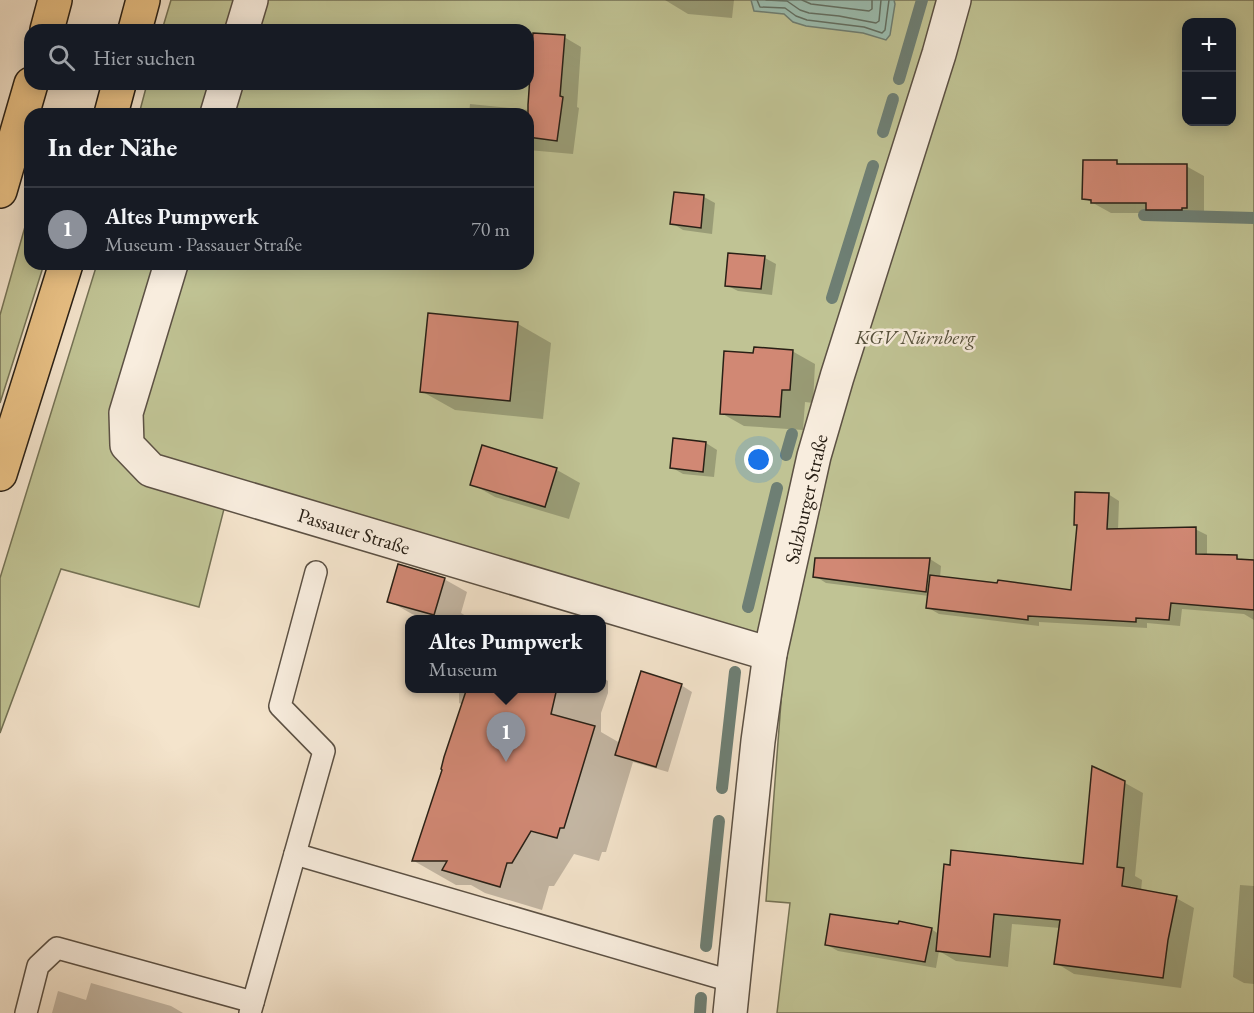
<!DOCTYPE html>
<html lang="de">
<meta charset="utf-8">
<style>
:root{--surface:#171b24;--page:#20242c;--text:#f1f3f6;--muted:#9ea1a6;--line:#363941;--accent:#8c9099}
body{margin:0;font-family:"EB Garamond",serif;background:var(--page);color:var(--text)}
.controls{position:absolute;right:18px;top:18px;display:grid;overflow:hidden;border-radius:12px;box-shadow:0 3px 15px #0003}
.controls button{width:54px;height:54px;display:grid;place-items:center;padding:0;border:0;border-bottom:2px solid var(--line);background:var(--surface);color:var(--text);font:30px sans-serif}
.you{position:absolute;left:759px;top:460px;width:21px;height:21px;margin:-15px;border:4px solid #fff;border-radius:50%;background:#1a73e8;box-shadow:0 0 0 9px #1a73e833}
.badge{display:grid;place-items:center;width:39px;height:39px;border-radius:50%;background:var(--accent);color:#fff;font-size:20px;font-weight:700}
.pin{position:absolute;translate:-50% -50px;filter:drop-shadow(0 2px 3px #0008)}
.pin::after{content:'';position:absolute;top:32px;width:21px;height:18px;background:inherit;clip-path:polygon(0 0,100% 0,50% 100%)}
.popup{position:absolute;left:405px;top:615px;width:201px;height:78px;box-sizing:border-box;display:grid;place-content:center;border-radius:12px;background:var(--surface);filter:drop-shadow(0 2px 4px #0005);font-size:20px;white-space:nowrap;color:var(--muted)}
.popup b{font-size:22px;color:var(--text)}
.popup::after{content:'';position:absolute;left:50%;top:100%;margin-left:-12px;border:12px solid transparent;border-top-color:var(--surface)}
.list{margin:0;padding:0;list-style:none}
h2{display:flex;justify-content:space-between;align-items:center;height:78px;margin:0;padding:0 24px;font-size:26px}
h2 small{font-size:20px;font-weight:400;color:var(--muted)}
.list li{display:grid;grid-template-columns:39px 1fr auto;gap:18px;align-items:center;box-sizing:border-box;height:84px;padding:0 24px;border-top:2px solid var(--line)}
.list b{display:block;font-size:22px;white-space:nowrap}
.list p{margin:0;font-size:20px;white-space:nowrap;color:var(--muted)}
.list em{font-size:20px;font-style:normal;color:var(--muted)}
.icon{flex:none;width:33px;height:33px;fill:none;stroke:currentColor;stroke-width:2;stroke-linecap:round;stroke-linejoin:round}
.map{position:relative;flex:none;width:1254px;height:1013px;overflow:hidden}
.search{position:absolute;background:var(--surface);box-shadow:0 3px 15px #0003;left:24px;top:24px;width:510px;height:66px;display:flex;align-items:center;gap:15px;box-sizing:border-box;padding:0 21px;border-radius:18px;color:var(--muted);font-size:22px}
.panel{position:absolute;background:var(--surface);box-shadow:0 3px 15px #0003;left:24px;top:108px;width:510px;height:162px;border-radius:18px}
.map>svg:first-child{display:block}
.green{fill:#c0c394;stroke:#747255;stroke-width:1.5;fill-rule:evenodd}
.water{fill:#9cbfb2;stroke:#6e7f74;stroke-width:1.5}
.shadow{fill:#0003}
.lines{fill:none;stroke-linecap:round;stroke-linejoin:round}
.shore{stroke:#627064;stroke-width:1.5}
.stream{stroke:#6e7f74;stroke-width:12}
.building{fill:#d18874;stroke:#292016;stroke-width:1.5}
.service-casing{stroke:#5c5144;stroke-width:24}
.minor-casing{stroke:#5c5144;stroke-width:36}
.trunk-casing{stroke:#292016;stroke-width:36}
.service{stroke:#f8edde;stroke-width:21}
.minor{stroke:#f8edde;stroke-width:33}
.trunk{stroke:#eac286;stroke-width:33}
.labels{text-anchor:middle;stroke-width:5;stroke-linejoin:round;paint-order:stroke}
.park-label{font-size:20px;font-style:italic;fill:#56513c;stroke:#f8edde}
.street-label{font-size:20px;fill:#292016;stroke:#f8edde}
</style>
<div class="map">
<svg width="1254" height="1013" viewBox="0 0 1254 1013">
<rect width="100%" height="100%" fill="#f4e4cc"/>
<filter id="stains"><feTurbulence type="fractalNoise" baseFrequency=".00333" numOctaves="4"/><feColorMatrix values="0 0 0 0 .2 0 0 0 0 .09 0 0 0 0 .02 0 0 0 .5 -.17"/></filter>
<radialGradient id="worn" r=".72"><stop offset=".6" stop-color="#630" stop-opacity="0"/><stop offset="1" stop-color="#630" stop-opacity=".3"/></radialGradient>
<g class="green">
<path d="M171,0H1254V1013H777L790,903L766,901L785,649L225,505L199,607L61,569L0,733V578L97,264H528V114H139L147,84H528V30H162ZM1186,22H1232V122H1186Z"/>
<polygon points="30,209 30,264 44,264 0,403 0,315"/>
</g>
<polygon class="water" points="751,0 894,0 895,4 890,35 886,40 863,33 806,26 793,22 784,14 754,11"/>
<g class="shadow">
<polygon points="665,0 734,0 732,18 688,14"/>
<polygon points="564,37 581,47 577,107 579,108 573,154 528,150 528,114 469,114 470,104 529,110"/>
<polygon points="1116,162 1123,166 1186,166 1204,176 1204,218 1200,218 1200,220 1166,220 1154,213 1111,213 1084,198"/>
<polygon points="675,193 704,197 715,203 712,234 683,230 672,223"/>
<polygon points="765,258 776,264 772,295 738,291 726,285"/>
<polygon points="518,324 551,343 543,419 455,410 421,391"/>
<polygon points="792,351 815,364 813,403 805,402 803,430 744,426 721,413 755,354"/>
<polygon points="675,440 706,443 717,450 714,477 683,474 671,467"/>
<polygon points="483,447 557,470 580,483 569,519 495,497 472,484"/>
<polygon points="1108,494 1119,501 1118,530 1195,529 1207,535 1207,556 1236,557 1245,561 1254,562 1254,620 1244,614 1182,609 1180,626 1147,623 1147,628 1039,622 1039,626 939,614 927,607 929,596 826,583 815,576 930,559 941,566 940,578 1072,592 1078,526 1075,524"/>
<polygon points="444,579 467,592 461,613 473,620 431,620 412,614 389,601"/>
<polygon points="602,677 608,681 608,693 601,713 601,732 620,743 681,685 692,692 668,772 633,762 606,852 602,852 599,861 574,854 554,886 549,886 542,910 485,893 471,885 456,885 414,861 463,705 459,703 459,688 602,688"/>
<polygon points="1125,783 1143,793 1135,876 1142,880 1141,891 1176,898 1194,908 1181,988 1074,974 1056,963 1060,928 1012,924 1008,967 956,961 939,951 936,968 838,951 827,945 931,929 939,934 1084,866"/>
<polygon points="1240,885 1254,886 1254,984 1244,983 1233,977"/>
<polygon points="91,983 171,1006 183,1013 52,1013 58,991 86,1000"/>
</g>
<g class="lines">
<g class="shore">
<polyline points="757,0 760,7 785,8 796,16 807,20 864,27 882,33 885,30 889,0"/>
<polyline points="766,0 787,1 800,10 809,13 839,16 876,23 879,21 881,0"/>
<polyline points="802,0 811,4 869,11 872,9 872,0"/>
</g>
<g class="stream">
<polyline points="899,79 922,0"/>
<polyline points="883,132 893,99"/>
<polyline points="1144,215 1254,218"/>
<polyline points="832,298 873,166"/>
<polyline points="786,455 792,434"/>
<polyline points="748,607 777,488"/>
<polyline points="722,788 735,672"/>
<polyline points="706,946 719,821"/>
<polyline points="700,1013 701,998"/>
</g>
</g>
<g class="building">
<polygon points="533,33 565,35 560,96 563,97 557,141 528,137 528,105"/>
<polygon points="1083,160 1117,160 1117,164 1187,164 1187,208 1182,208 1182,210 1146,210 1146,203 1091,203 1091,200 1082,199"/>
<polygon points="674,192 704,195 701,228 670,224"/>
<polygon points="728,253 765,256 761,289 725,286"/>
<polygon points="428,313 518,322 510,401 420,392"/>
<polygon points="754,347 793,350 790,390 782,390 780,417 720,414 724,351 753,353"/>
<polygon points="673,438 706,442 703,472 670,468"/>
<polygon points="482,445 557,468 545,507 470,485"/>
<polygon points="1075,492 1109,493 1107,529 1196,527 1196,554 1237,555 1237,559 1254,560 1254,610 1171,603 1169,620 1136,618 1136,622 1028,616 1028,620 926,608 930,575 997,583 998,580 1071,590 1077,525 1074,525"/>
<polygon points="815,558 930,558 926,592 813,577"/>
<polygon points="398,564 445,578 434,615 387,602"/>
<polygon points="641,671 682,684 656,767 615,755"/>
<polygon points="467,688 557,688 551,714 595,726 564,828 560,828 557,838 531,831 512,863 507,863 500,887 442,870 447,861 412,861 442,770 441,769 444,757"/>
<polygon points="1092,766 1125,781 1117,867 1124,868 1122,886 1177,896 1168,940 1163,978 1054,964 1060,920 994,914 990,957 936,951 944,864 950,865 951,850 1083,864"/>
<polygon points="830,914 898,924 899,921 932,928 925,962 825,945"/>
</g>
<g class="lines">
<defs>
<g id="service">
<polyline points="295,854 734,982"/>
<polyline points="26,1013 38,966 57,948 253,1002"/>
<polyline points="250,1013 324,751 280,706 316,572"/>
</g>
<g id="minor">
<polyline points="242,30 251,0"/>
<polyline points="217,114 226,84"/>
<polyline points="171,264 126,413 127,445 151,470 770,654"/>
<polyline points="730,1013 758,741 770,654 814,456 837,377 939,54 954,0"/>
</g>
<g id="trunk">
<polyline points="47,30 55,0"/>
<polyline points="135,30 143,0"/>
<polyline points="111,114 119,84"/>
<polyline points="0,191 31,84"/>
<polyline points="0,474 66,264"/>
</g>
</defs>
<use href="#service" class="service-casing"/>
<use href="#minor" class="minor-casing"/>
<use href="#trunk" class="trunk-casing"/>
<use href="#service" class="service"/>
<use href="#minor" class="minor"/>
<use href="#trunk" class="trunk"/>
</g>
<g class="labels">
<g class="park-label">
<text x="915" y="344">KGV Nürnberg</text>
</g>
<g class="street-label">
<text transform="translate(806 499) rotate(-77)" y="7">Salzburger Straße</text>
<text transform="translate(354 531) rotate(17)" y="7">Passauer Straße</text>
</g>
</g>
<rect width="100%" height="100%" filter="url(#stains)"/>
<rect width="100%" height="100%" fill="url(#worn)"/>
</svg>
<div class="controls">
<button>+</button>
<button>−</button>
</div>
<div class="you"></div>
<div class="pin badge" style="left:506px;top:762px">1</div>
<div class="popup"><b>Altes Pumpwerk</b>Museum</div>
<div class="search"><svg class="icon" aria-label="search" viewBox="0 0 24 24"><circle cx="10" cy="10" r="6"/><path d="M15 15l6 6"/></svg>Hier suchen</div>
<section class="panel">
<h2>In der Nähe<small></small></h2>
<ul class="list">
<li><span class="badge">1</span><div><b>Altes Pumpwerk</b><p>Museum · Passauer Straße</p></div><em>70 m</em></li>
</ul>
</section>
</div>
